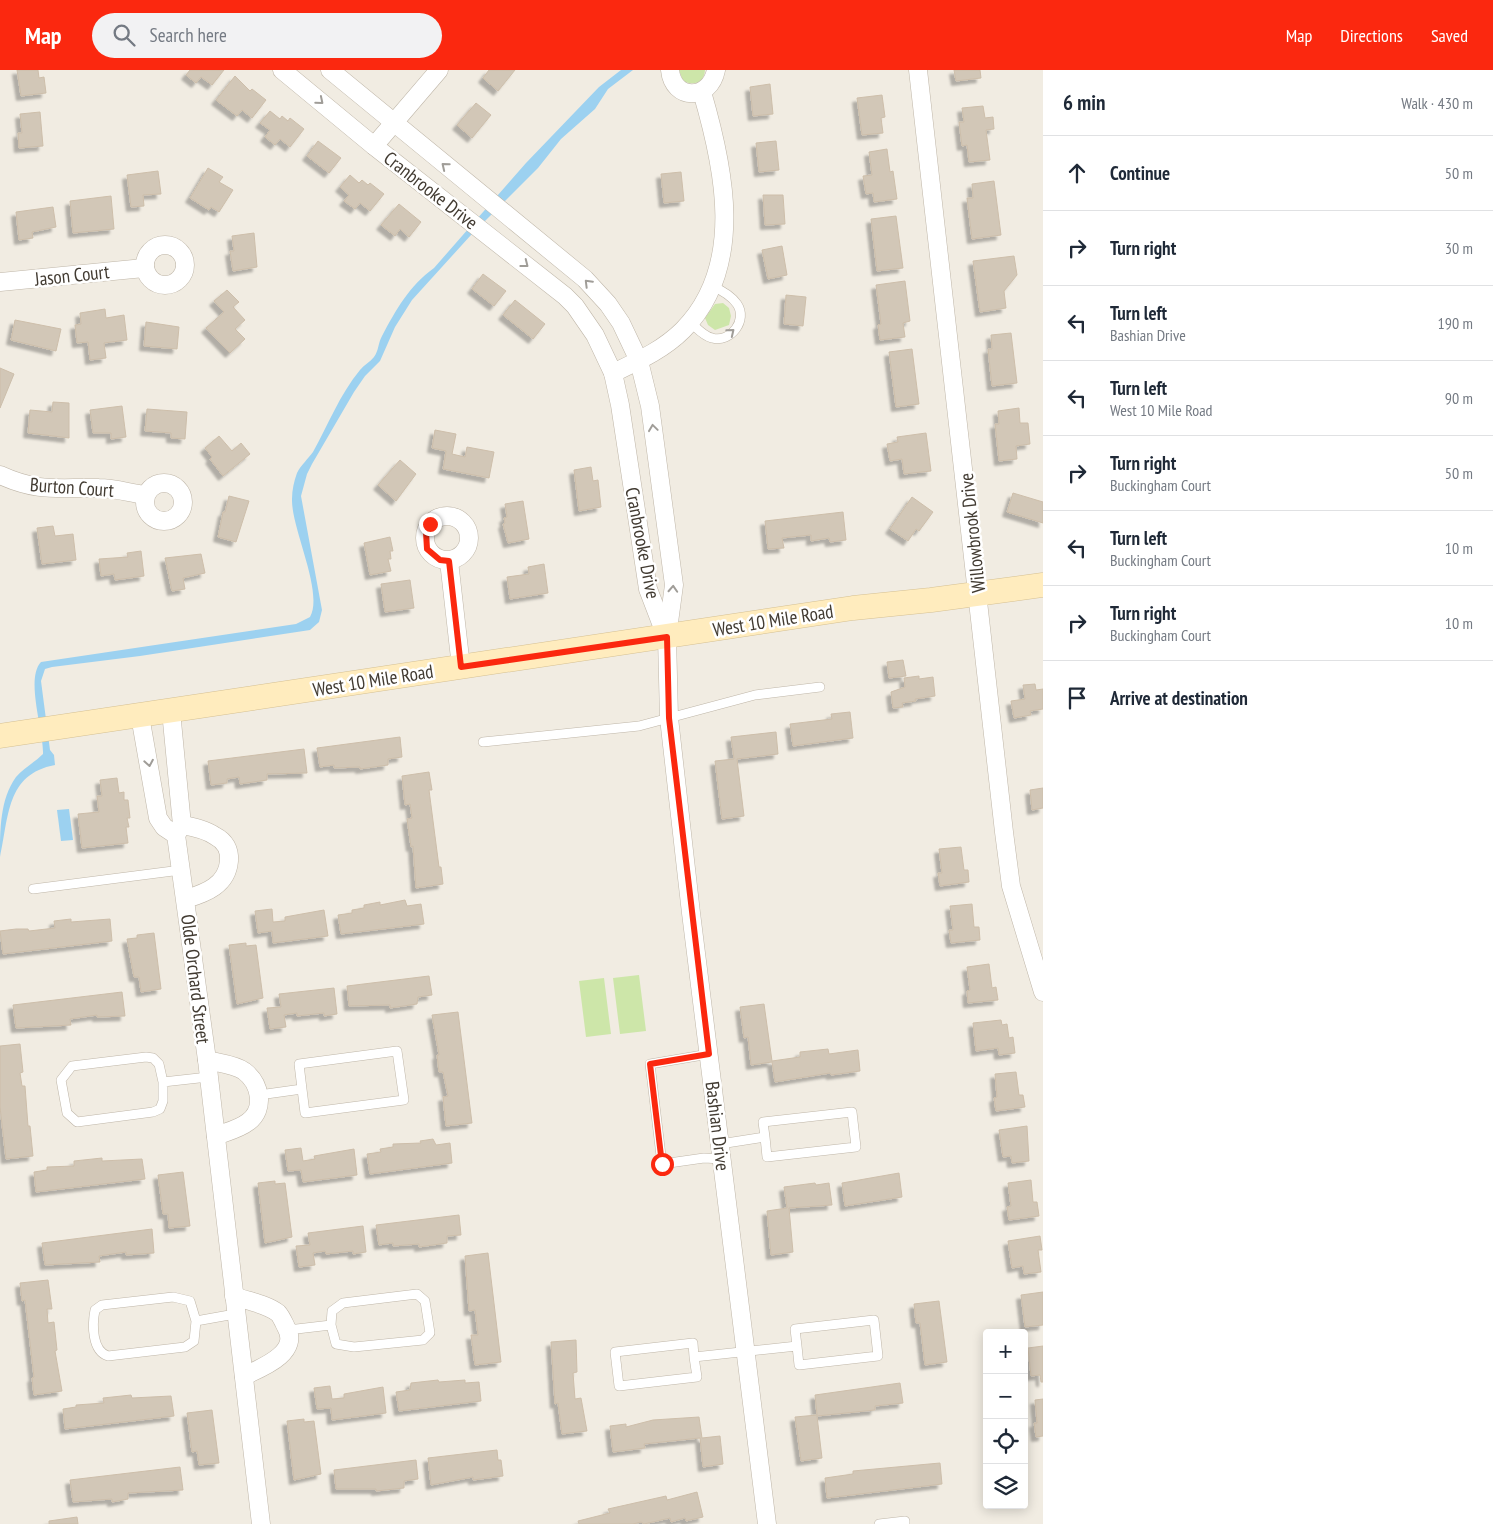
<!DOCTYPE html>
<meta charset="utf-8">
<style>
:root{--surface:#fff;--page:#f2f2f3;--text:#1f2937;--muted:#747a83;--line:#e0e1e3;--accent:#fb280f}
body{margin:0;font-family:"PT Sans Narrow",sans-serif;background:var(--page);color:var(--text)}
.controls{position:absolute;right:15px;bottom:15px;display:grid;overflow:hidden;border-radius:5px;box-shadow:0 2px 12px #0003}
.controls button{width:45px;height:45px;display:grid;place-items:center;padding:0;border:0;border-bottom:1px solid var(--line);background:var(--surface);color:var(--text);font:25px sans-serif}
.stop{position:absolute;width:15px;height:15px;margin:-11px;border:4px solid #fb280f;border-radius:50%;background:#fff}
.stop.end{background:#fb280f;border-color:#fff;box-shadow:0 1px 5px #0008}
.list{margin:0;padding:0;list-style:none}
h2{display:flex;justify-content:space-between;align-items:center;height:65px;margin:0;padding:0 20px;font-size:21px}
h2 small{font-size:16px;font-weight:400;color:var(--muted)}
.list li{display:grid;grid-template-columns:32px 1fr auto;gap:15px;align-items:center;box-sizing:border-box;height:75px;padding:0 20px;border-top:1px solid var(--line)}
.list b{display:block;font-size:19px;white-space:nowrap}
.list p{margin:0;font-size:16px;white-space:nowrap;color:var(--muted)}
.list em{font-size:16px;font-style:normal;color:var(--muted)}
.icon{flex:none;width:28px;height:28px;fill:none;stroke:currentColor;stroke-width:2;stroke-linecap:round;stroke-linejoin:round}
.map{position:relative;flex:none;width:1043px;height:1454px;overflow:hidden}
header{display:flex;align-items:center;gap:30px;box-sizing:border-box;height:70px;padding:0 25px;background:var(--accent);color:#fff}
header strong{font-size:24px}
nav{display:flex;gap:28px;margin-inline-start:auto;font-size:18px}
.search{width:350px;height:45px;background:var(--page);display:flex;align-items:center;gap:12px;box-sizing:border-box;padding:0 18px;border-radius:28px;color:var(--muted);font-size:19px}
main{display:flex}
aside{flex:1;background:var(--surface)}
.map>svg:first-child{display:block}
.green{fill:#cde6a9}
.water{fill:#9cd1f0}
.building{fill:#d2c7b7;stroke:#cdbeaa;filter:url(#shadow)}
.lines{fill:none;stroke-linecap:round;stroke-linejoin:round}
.service-casing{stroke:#bfb6a8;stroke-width:10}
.minor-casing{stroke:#bfb6a8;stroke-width:19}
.secondary-casing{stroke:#d5c093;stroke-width:25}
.service{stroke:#fff;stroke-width:9}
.minor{stroke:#fff;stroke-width:18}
.secondary{stroke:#ffecbe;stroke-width:24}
.oneway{stroke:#a09d98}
.route{stroke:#fb280f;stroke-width:6}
.labels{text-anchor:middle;stroke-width:5;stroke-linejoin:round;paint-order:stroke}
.street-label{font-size:19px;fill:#423b32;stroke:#fff}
</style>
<header>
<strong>Map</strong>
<div class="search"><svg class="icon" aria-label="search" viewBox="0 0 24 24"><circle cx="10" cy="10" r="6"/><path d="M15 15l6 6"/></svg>Search here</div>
<nav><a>Map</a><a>Directions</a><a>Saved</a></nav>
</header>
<main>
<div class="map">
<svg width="1043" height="1454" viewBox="0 0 1043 1454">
<defs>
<filter id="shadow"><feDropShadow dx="-4.5" dy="4.5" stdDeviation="1" flood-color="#0004"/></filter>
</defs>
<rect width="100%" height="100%" fill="#f1ece2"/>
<g class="green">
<path d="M679,0H705C704,13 694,16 683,11Z"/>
<polygon points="723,233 729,238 731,246 729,255 715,260 708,255 705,248 715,234"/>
<polygon points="639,905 646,961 620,964 613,908"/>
<polygon points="604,908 611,964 586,967 579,911"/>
</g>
<g class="water">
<path d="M621,0H633L608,19L595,39L561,69L538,98L471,165L412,230L395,257L380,291L365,306L354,322L312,394L307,404L301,426L322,540L319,552L310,560L140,586L52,597L45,599L41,611L50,680L54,685L55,695C6,704 9,747 0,787C0,760 0,729 16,707C24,698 35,692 43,684C44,661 25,609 41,592L296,554L310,547C324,522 291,458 292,429C292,420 294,411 297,403C301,395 308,389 313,382C328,355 340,324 360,300C364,295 370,292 374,287C379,280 378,273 382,266C396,240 409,216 434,198L526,93L599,17Z"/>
<polygon points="69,739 73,770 61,771 57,740"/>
</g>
<g class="building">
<polygon points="17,0 38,0 39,8 44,7 46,23 21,26"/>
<polygon points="190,0 224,0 212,15 201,7 196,13 186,5"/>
<polygon points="489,0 515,0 498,21 483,8"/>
<polygon points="954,0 980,0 981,8 956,11"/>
<polygon points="235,6 250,21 252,19 266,30 252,48 242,40 237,46 216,30"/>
<polygon points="770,14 773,44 753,46 750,17"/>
<polygon points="882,25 885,47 881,48 883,63 862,65 857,28"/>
<polygon points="476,33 491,45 472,68 457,55"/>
<polygon points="983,36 985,48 993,47 994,59 986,60 990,90 969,92 967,75 962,76 959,52 964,52 962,38"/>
<polygon points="270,41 280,49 282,46 288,51 290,48 304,59 290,77 280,69 275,75 265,67 270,60 260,53"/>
<polygon points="40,42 43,76 19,78 18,63 22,63 20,44"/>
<polygon points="318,71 341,88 329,103 307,86"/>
<polygon points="776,71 779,100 759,102 756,73"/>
<polygon points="887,79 890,102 893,101 897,129 874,132 873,123 866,124 863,106 872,105 869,82"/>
<polygon points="208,98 223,107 219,112 233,120 219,142 211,137 209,140 190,128"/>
<polygon points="158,101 161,124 143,125 144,136 131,137 127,105"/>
<polygon points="681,102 684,131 664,133 661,104"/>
<polygon points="350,105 359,113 362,110 368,115 370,113 384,124 370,141 360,133 355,139 344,131 349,125 340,117"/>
<polygon points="994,111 1001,165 972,169 967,128 973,128 972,114"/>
<polygon points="763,125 783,125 785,154 765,155"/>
<polygon points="111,126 114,159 73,163 70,131"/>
<polygon points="399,134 421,152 409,167 400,159 395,166 381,155"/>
<polygon points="53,137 56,157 32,162 33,168 19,170 16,142"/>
<polygon points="896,146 903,198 877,201 871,149"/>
<polygon points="254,163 257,197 233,201 230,181 234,181 232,166"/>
<polygon points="782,176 787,205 768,209 762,180"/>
<polygon points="1014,186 1017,205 1004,221 1006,238 980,242 973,191"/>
<polygon points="483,204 506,221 494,236 472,219"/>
<polygon points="905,211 910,251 903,253 905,267 880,270 878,255 881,254 876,215"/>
<polygon points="227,220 239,232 233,237 245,250 235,259 245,269 230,283 206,258 224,242 214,231"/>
<polygon points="786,225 806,227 803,256 784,254"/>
<polygon points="515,230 545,254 533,269 503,245"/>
<polygon points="105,239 106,248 124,245 127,270 104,273 106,288 90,290 88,272 77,273 75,255 81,254 80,243"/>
<polygon points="15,250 61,259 56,281 11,270"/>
<polygon points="146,252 179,257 177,279 144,276"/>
<polygon points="1011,263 1017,313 992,316 988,279 992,279 991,265"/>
<polygon points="912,279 919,334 896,337 889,282"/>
<polygon points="0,298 14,304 0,338"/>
<polygon points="53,332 69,333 69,368 28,363 30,340 52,342"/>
<polygon points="122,336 126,367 111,369 111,363 93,363 90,340"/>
<polygon points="1019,338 1020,353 1028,353 1030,374 1016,376 1017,389 999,391 995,354 999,354 998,341"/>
<polygon points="147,339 187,342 185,369 171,368 171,363 145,361"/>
<polygon points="435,360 456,364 452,384 465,387 467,377 494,382 489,408 443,399 446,381 432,378"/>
<polygon points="926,363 931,401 904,404 902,389 890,391 887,374 898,372 897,367"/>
<polygon points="219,366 232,381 241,373 250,384 223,406 210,389 212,387 205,378"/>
<polygon points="400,390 416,404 396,431 378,415"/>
<polygon points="591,397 593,411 598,410 601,437 579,441 574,400"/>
<polygon points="1013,423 1043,432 1043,453 1007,442"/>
<polygon points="229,426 249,431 236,472 218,467 223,442 225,442"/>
<polygon points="912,427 933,442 919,461 916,459 908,471 890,459"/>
<polygon points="523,431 529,469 508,473 503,454 505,453 504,448 507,447 505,434"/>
<polygon points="843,442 846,470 830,472 829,468 811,471 811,465 782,468 784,478 768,479 765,451"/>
<polygon points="53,456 55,466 73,464 76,490 42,494 37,458"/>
<polygon points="390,467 393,481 390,481 391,489 388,489 391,501 370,505 364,473"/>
<polygon points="141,481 144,506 115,510 114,504 101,506 99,489 128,487 127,483"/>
<polygon points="201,484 205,503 183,508 185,519 172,521 165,488"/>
<polygon points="544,494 548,523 510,529 507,507 529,504 528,497"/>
<polygon points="410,510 414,538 385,542 381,514"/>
<polygon points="903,590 906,606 889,608 887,592"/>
<polygon points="919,606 919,609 933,607 935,626 915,629 916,631 902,633 903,637 893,638 891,622 905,617 904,608"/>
<polygon points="1035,614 1036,620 1043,619 1043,639 1030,641 1031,645 1014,648 1011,631 1025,629 1023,615"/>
<polygon points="850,642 853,668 793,676 790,654 832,649 831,644"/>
<polygon points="776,662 778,684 737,689 744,746 722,749 715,691 734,689 731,667"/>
<polygon points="400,667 402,687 388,689 388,695 360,699 360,697 334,698 334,695 320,697 317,678"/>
<polygon points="304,679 307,703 267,704 267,710 240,714 239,707 227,709 227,713 211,715 208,691"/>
<polygon points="429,702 432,720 429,720 439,797 441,797 443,814 416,818 413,776 411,777 407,749 412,748 410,734 405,735 402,706"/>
<polygon points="117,708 119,723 124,722 124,730 128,730 130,748 127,748 129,757 126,757 128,773 82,778 78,744 99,742 97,726 102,726 100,710"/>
<polygon points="1043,718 1043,738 1032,740 1030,720"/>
<polygon points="961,777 964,800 968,800 969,812 940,816 938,803 942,803 939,779"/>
<polygon points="405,830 407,836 421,834 424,854 341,864 338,845 352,843 352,840 364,838 364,835 380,832 380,835"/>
<polygon points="972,834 974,857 979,857 980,870 951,873 949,860 953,860 950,836"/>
<polygon points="272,839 273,852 285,851 285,847 324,840 328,866 273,873 272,861 258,863 255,841"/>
<polygon points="71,849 71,852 110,849 112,871 3,884 0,861 16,859 28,859 29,861 55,858 54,851"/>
<polygon points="154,863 161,919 141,922 139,907 134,907 127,869 137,868 137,865"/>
<polygon points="246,873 246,876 256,875 263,928 237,934 229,875"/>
<polygon points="989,894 992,918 996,917 998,930 968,933 967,921 970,920 967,897"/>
<polygon points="429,906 432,925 418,927 417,934 390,938 390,935 349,936 347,916"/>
<polygon points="334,918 337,944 324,946 324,943 297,946 297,943 284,945 286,957 270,959 267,938 281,937 279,924"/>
<polygon points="122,922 125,946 97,947 97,945 70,949 71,955 16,958 13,935"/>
<polygon points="764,934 772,991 800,987 800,982 828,979 829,984 858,980 860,1001 831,1005 830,1003 775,1012 772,992 751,995 748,967 744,968 740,937"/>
<polygon points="458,942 472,1053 446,1056 443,1027 448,1026 443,1002 439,1002 437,985 439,985 432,945"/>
<polygon points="1001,950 1002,955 1007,954 1009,968 1013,967 1015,983 999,985 998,978 976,981 973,953"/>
<polygon points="20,974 23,1002 20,1003 22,1016 25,1016 28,1056 30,1056 33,1086 6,1089 0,1037 0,976"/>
<polygon points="1016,1002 1019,1025 1023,1025 1025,1037 996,1041 994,1028 997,1027 995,1004"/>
<polygon points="1027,1056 1029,1091 1012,1093 1011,1086 1003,1087 999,1060"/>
<polygon points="433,1069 436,1075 450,1073 452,1093 370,1104 367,1084 381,1082 380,1079 393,1077 393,1074 421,1073 420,1071"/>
<polygon points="301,1078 303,1091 315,1089 314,1086 354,1079 357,1105 303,1112 301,1100 288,1101 285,1080"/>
<polygon points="102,1088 102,1091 142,1089 145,1109 36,1122 34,1102 47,1100 47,1097 74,1096 74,1091"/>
<polygon points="183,1102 190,1156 169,1158 168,1144 163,1144 158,1105"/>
<polygon points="899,1103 902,1127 845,1136 842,1113"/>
<polygon points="1031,1110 1033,1132 1037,1132 1039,1146 1009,1150 1007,1137 1011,1136 1008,1113"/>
<polygon points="275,1111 275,1114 285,1113 292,1167 265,1173 258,1113"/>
<polygon points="815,1113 816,1115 829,1113 832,1135 789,1138 793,1182 771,1185 767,1141 787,1138 784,1117"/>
<polygon points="459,1145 461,1165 447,1166 447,1173 419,1177 419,1174 393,1176 393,1173 379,1175 376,1155"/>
<polygon points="363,1156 366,1182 353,1184 353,1181 326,1184 325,1181 313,1183 315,1195 299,1197 296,1176 310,1175 308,1163"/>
<polygon points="152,1159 154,1183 126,1185 126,1182 99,1186 100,1192 45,1195 42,1173"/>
<polygon points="1040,1166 1042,1180 1038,1180 1041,1202 1024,1204 1023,1196 1012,1198 1008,1171"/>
<polygon points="488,1183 501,1292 475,1295 471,1265 478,1265 475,1240 469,1241 465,1186"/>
<polygon points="48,1210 52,1239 47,1239 48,1253 54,1252 57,1280 55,1281 62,1321 34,1325 32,1308 34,1307 25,1230 22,1231 20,1213"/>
<polygon points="1043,1222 1043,1255 1025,1257 1021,1225"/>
<polygon points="939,1231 947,1292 925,1295 920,1253 916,1253 914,1234"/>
<polygon points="576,1270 577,1302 573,1303 575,1329 581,1328 587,1361 562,1364 558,1333 555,1334 551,1272"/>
<polygon points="1043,1276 1043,1312 1041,1312 1040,1305 1031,1306 1028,1278"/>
<polygon points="438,1310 439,1312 465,1310 465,1313 479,1312 481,1331 399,1341 396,1322 410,1320 411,1313"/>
<polygon points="900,1313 903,1333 875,1336 875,1340 817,1346 822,1388 801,1391 795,1347 817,1345 815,1325"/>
<polygon points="330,1316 332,1329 344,1328 344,1324 383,1317 386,1343 332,1350 331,1338 317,1339 314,1318"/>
<polygon points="131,1325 132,1328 171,1326 174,1346 65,1359 63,1339 76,1337 76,1335 104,1333 103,1328"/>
<polygon points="1043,1329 1043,1366 1036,1367 1034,1353 1037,1353 1035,1330"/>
<polygon points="212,1340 219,1393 199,1395 197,1381 192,1382 187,1343"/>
<polygon points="699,1347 702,1368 720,1366 723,1394 703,1397 700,1368 644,1374 645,1378 613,1382 610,1356 626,1354 626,1357 653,1350"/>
<polygon points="304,1349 304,1352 314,1351 321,1404 294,1410 287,1351"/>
<polygon points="497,1380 498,1390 501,1390 503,1406 473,1410 473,1407 431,1415 428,1388"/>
<polygon points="416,1390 418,1409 404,1411 404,1418 376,1421 376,1419 336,1419 334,1400"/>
<polygon points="940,1393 942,1414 827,1428 825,1408 853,1404 853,1401"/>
<polygon points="180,1397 183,1420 128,1423 128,1429 112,1432 112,1429 73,1432 70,1410"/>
<polygon points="697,1422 703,1447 686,1451 685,1448 671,1452 670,1448 644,1454 641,1452 633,1454 579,1454 578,1451 610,1443 608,1439 666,1426 667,1430"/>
<polygon points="77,1447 78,1454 49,1454 49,1451"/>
</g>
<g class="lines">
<defs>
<g id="service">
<path d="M690,252C696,257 703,266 712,268C731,273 748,250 737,234C731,225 721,220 712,216"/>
<polyline points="483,672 639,656 755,625 820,617"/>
<polyline points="33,819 181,800"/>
<polyline points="709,984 650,994 662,1094 704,1088 722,1089"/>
<polyline points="163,1012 163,1031 160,1039 153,1042 77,1052 67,1043 61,1010 72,996 146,987 153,988 159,994 163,1012 208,1007"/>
<polyline points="259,1025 302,1019 305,1043 404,1030 397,981 299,994 302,1019"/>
<polyline points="720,1074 765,1067 767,1087 856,1077 852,1042 763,1052 765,1067"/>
<path d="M196,1251L194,1271L185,1277L108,1286C92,1281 92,1255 95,1240L102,1235L173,1227L190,1231L196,1251L235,1244"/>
<polyline points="288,1260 331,1255 336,1274 354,1277 423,1270 430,1263 425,1231 417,1224 343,1233 332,1241 331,1255"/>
<polyline points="694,1287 697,1307 619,1316 615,1282 693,1273 694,1287 797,1276 799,1295 878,1286 874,1250 795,1259 797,1276"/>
<polyline points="879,1454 905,1451 905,1454"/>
</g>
<g id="minor">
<polyline points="282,0 374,76 565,226 575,236 595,265 613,303 620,335 648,519 666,566"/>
<polyline points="330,0 585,209 608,234 621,253 639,291 650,336 674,515 667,567 669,648 691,843 767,1454"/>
<path d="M670,0C673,31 710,31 716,0"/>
<polyline points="918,0 1004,762 1011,816 1043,922"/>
<polyline points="374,76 439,0"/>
<circle cx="165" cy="195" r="20"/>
<polyline points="0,212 144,198"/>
<path d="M613,303C638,291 663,280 683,260C746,196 724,97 702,22"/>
<path d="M0,405C39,423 59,417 99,418C114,418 130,423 145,425"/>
<circle cx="164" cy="432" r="19"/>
<circle cx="447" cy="468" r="22"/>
<polyline points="449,491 461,597"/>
<polyline points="171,641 182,755 176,765 207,990 261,1454"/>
<polyline points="140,646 158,748 164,757 176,765"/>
<path d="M182,755C193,757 205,759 215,766C225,771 230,780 229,791C227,815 206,823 186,829"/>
<path d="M207,990C218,993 234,994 244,1001C260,1013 266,1039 248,1052C239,1059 226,1062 216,1066"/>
<path d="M234,1226C247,1231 267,1234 278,1243C281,1246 284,1253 286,1257C301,1283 261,1298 244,1306"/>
</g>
<polyline id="secondary" points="0,666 853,538 931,530 1043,515"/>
</defs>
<use href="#service" class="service-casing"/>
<use href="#minor" class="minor-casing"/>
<use href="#secondary" class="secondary-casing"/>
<use href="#service" class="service"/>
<use href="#minor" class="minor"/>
<use href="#secondary" class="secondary"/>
</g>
<defs><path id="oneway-chevron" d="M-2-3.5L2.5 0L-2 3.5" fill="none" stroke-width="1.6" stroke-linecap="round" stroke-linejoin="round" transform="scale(1.25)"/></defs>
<g class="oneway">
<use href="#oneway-chevron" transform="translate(320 31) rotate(40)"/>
<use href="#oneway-chevron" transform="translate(445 96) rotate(-141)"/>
<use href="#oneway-chevron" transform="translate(525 194) rotate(38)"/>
<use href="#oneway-chevron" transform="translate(588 213) rotate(-135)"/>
<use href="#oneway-chevron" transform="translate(731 262) rotate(-39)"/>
<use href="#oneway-chevron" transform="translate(653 358) rotate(-98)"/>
<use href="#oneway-chevron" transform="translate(673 519) rotate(-87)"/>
<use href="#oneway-chevron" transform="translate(149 693) rotate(80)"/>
</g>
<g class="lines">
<polyline class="route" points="430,454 426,462 427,479 440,490 449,491 461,597 667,567 669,648 709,984 650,994 662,1094"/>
</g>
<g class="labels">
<g class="street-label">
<text transform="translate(431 120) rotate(38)" y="7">Cranbrooke Drive</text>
<text transform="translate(72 205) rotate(-6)" y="7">Jason Court</text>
<text transform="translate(72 417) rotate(4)" y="7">Burton Court</text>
<text transform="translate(972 463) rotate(-96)" y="7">Willowbrook Drive</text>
<text transform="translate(643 473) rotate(79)" y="7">Cranbrooke Drive</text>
<text transform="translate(773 550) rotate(-9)" y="7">West 10 Mile Road</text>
<text transform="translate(373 610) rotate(-9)" y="7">West 10 Mile Road</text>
<text transform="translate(196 909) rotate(83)" y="7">Olde Orchard Street</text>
<text transform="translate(718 1056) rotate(83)" y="7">Bashian Drive</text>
</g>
</g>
</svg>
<div class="controls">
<button>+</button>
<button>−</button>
<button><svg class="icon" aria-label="locate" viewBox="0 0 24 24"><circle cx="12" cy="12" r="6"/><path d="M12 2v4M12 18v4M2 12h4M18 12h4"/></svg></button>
<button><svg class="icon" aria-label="layers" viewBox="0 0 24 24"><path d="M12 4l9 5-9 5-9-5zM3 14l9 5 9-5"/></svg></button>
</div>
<div class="stop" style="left:662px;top:1094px"></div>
<div class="stop end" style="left:430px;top:454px"></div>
</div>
<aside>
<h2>6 min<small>Walk · 430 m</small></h2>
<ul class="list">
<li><svg class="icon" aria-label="ahead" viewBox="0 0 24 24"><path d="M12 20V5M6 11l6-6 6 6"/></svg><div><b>Continue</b></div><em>50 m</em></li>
<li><svg class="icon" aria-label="right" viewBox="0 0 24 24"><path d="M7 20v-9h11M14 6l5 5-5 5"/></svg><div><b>Turn right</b></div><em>30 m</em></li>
<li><svg class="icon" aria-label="left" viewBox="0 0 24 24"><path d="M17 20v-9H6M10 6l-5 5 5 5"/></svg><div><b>Turn left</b><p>Bashian Drive</p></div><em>190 m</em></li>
<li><svg class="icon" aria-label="left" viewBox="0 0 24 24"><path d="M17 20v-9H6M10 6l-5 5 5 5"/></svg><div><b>Turn left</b><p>West 10 Mile Road</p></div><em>90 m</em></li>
<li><svg class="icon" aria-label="right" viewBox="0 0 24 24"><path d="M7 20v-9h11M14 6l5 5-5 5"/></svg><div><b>Turn right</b><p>Buckingham Court</p></div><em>50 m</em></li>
<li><svg class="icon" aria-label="left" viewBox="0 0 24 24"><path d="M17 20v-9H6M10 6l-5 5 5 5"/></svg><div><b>Turn left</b><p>Buckingham Court</p></div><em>10 m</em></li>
<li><svg class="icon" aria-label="right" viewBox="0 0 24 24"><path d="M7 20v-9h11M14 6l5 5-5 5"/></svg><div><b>Turn right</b><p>Buckingham Court</p></div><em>10 m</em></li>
<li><svg class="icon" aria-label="arrive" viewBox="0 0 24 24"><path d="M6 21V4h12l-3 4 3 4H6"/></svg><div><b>Arrive at destination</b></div></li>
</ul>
</aside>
</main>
